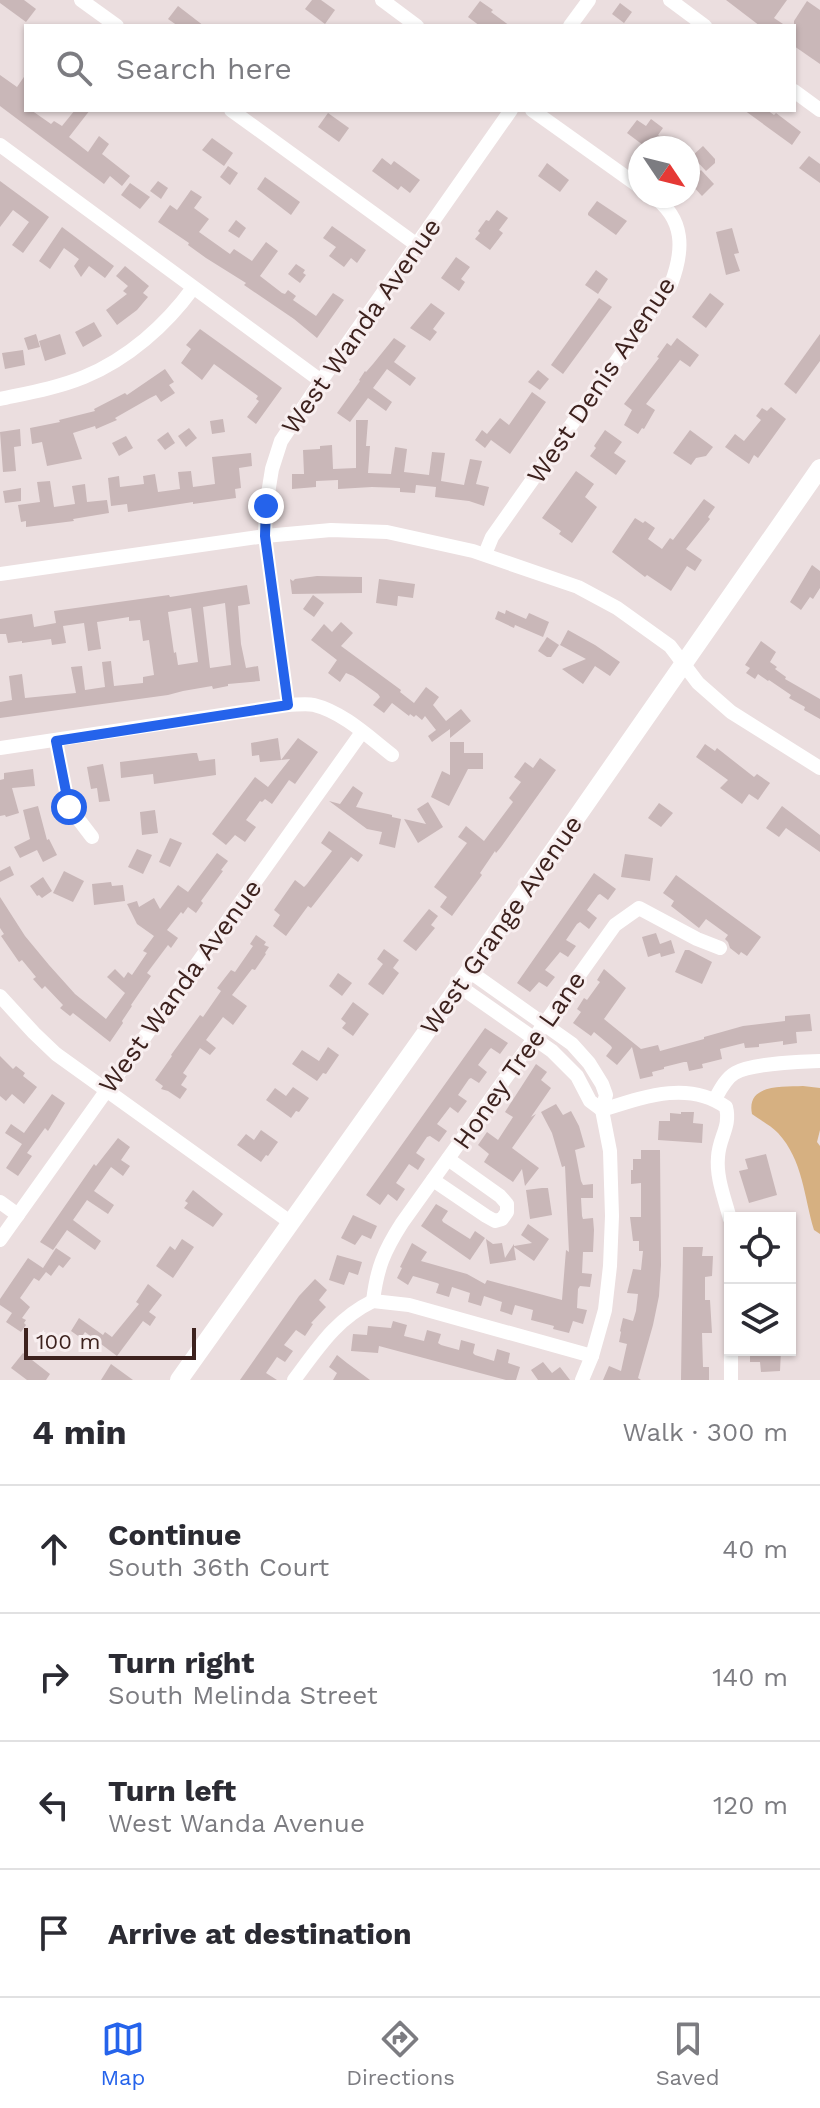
<!DOCTYPE html>
<meta charset="utf-8">
<style>
:root{--surface:#fff;--page:#f7f7f7;--text:#2b2b33;--muted:#7c7c81;--line:#e1e1e2;--accent:#2563eb}
body{margin:0;font-family:"Work Sans",sans-serif;background:var(--page);color:var(--text)}
.controls{position:absolute;right:24px;bottom:24px;display:grid;overflow:hidden;border-radius:0px;box-shadow:0 2px 6px #0004}
.controls button{width:72px;height:72px;display:grid;place-items:center;padding:0;border:0;border-bottom:2px solid var(--line);background:var(--surface);color:var(--text);font:40px sans-serif}
.compass{position:absolute;left:628px;top:136px;width:72px;height:72px;border-radius:50%;background:var(--surface);box-shadow:0 2px 6px #0004;rotate:125deg}
.scale{position:absolute;left:24px;bottom:20px;width:172px;box-sizing:border-box;padding-left:8px;border:4px solid #3d221e;border-top:0;font-size:22px;line-height:28px;white-space:nowrap;color:#3d221e;-webkit-text-stroke:6px #f8eff0;paint-order:stroke}
.stop{position:absolute;width:24px;height:24px;margin:-18px;border:6px solid #2563eb;border-radius:50%;background:#fff}
.stop.end{background:#2563eb;border-color:#fff;box-shadow:0 2px 8px #0008}
.list{margin:0;padding:0;list-style:none}
h2{display:flex;justify-content:space-between;align-items:center;height:104px;margin:0;padding:0 32px;font-size:34px}
h2 small{font-size:26px;font-weight:400;color:var(--muted)}
.list li{display:grid;grid-template-columns:52px 1fr auto;gap:24px;align-items:center;box-sizing:border-box;height:128px;padding:0 32px;border-top:2px solid var(--line)}
.list b{display:block;font-size:30px;white-space:nowrap}
.list p{margin:0;font-size:26px;white-space:nowrap;color:var(--muted)}
.list em{font-size:26px;font-style:normal;color:var(--muted)}
.icon{flex:none;width:44px;height:44px;fill:none;stroke:currentColor;stroke-width:2;stroke-linecap:round;stroke-linejoin:round}
.map{position:relative;flex:none;width:820px;height:1380px;overflow:hidden}
.search{position:absolute;background:var(--surface);box-shadow:0 2px 6px #0004;left:24px;right:24px;top:24px;height:88px;display:flex;align-items:center;gap:20px;box-sizing:border-box;padding:0 28px;border-radius:0px;color:var(--muted);font-size:30px}
.sheet{height:616px;background:var(--surface)}
nav{display:flex;justify-content:space-around;align-items:center;box-sizing:border-box;height:112px;border-top:2px solid var(--line);background:var(--surface);font-size:22px;color:var(--muted)}
nav a{display:grid;justify-items:center;gap:4px}
nav .on{color:var(--accent)}
.map>svg:first-child{display:block}
.water{fill:#d6b081}
.building{fill:#c9b7b8;fill-rule:evenodd}
.lines{fill:none;stroke-linecap:round;stroke-linejoin:round}
.minor{stroke:#fff;stroke-width:14}
.tertiary{stroke:#fff;stroke-width:18}
.route{stroke:#2563eb;stroke-width:10}
.labels{text-anchor:middle;stroke-width:6;stroke-linejoin:round;paint-order:stroke}
.street-label{font-size:26px;fill:#3d221e;stroke:#f8eff0}
</style>
<div class="map">
<svg width="820" height="1380" viewBox="0 0 820 1380">
<rect width="100%" height="100%" fill="#ebdedf"/>
<path class="water" d="M803,1086L820,1088V1130L817,1142L820,1146V1234L814,1230C804,1197 803,1160 778,1133C771,1126 760,1120 752,1114C746,1084 781,1087 803,1086Z"/>
<g class="building">
<polygon points="0,0 24,0 36,9 26,22 0,3"/>
<polygon points="312,0 321,0 335,10 325,24 305,9"/>
<polygon points="726,0 787,0 774,18 786,26 760,26"/>
<polygon points="480,1 493,10 491,12 510,26 480,26 468,17"/>
<polygon points="807,1 820,10 820,64 794,46 794,21"/>
<polygon points="620,3 632,12 624,23 612,14"/>
<polygon points="178,6 204,26 178,26 168,19"/>
<polygon points="26,74 26,110 31,110 51,124 54,121 62,126 75,110 90,110 69,137 88,152 99,136 109,144 102,154 130,176 122,186 110,176 104,184 0,106 0,75 17,87"/>
<polygon points="744,110 767,110 774,115 776,113 801,132 792,145"/>
<polygon points="328,113 349,128 339,142 318,127"/>
<polygon points="651,119 663,128 658,135 662,138 654,148 647,148 627,133 637,120 646,126"/>
<polygon points="212,138 233,153 224,166 202,150"/>
<polygon points="703,146 715,159 715,163 706,171 692,156"/>
<polygon points="809,156 820,164 820,183 799,168"/>
<polygon points="382,158 391,165 394,161 420,180 410,193 401,186 398,190 372,171"/>
<polygon points="547,163 569,180 560,192 538,176"/>
<polygon points="228,166 238,173 230,185 220,177"/>
<polygon points="701,170 714,184 702,196 689,182"/>
<polygon points="265,177 300,202 291,215 257,189"/>
<polygon points="0,181 49,217 23,253 12,245 29,222 13,210 0,227"/>
<polygon points="158,181 168,188 161,199 150,191"/>
<polygon points="130,183 150,197 140,209 121,195"/>
<polygon points="191,190 202,197 194,208 209,219 199,232 230,254 234,249 252,261 266,242 278,251 260,276 282,293 285,294 288,290 296,296 293,300 316,316 333,293 344,300 317,338 294,319 244,285 246,283 206,258 188,245 189,243 158,222 170,205 177,210"/>
<polygon points="597,201 627,221 616,235 588,215 588,213"/>
<polygon points="497,210 508,218 499,230 503,233 490,250 475,239 480,233 478,231 486,220 489,221"/>
<polygon points="236,220 246,228 239,238 228,231"/>
<polygon points="332,226 366,250 357,263 351,258 344,267 329,256 336,247 323,238"/>
<polygon points="62,227 114,266 105,278 89,266 81,277 74,266 79,259 64,248 50,269 39,261"/>
<polygon points="732,228 739,253 734,254 740,271 726,275 716,232"/>
<polygon points="456,257 470,267 461,279 465,282 459,291 441,278"/>
<polygon points="296,264 305,270 303,273 306,275 300,283 288,274"/>
<polygon points="125,266 149,286 143,293 148,297 137,310 117,325 106,310 127,294 123,291 128,286 116,276"/>
<polygon points="596,270 608,279 598,294 585,285"/>
<polygon points="710,293 724,304 706,328 692,317"/>
<polygon points="599,298 612,307 563,374 551,365"/>
<polygon points="431,303 445,313 433,329 437,332 430,341 410,328"/>
<polygon points="94,322 102,336 83,347 75,332"/>
<polygon points="200,329 282,388 256,424 247,417 259,401 256,399 258,396 214,364 202,380 181,363 191,349 186,345"/>
<polygon points="36,334 40,347 28,350 24,338"/>
<polygon points="60,334 66,354 45,361 39,341"/>
<polygon points="820,334 820,361 796,394 784,384"/>
<polygon points="394,338 406,346 394,362 416,378 410,386 387,369 373,388 392,402 386,411 368,398 350,422 337,413 360,381 359,380 365,371 366,372 373,364"/>
<polygon points="677,338 699,355 690,367 680,360 646,404 655,410 644,429 642,428 638,434 624,425 632,410 624,404 659,358 657,357 667,343 671,346"/>
<polygon points="23,350 25,365 5,369 2,353"/>
<polygon points="165,369 174,382 169,385 175,393 161,402 156,395 150,398 115,418 117,420 96,429 95,426 73,433 82,459 47,466 42,442 32,444 30,428 60,422 59,420 95,411 94,409 125,393 127,395"/>
<polygon points="538,370 549,379 540,390 528,382"/>
<polygon points="532,392 546,402 510,454 491,440 485,448 475,440 482,430 487,434 500,418 509,425"/>
<polygon points="771,407 786,419 758,458 754,455 749,464 725,447 735,434 744,441 761,420 756,416 762,408 767,411"/>
<polygon points="223,419 225,432 212,434 210,421"/>
<polygon points="356,420 368,420 366,446 370,446 368,473 391,474 395,447 407,449 404,472 429,475 432,452 445,453 441,481 464,485 470,459 482,461 476,484 489,487 484,506 469,501 435,497 436,487 416,485 415,493 400,492 400,488 372,487 338,489 338,480 316,481 316,487 292,489 292,474 304,474 303,450 320,449 320,446 332,445 333,469 356,468"/>
<polygon points="189,428 197,438 186,447 178,436"/>
<polygon points="20,429 21,446 14,447 16,471 3,472 0,432"/>
<polygon points="605,430 622,442 614,453 626,461 616,475 590,456 596,448 594,446"/>
<polygon points="690,430 713,447 706,456 696,458 691,465 673,453"/>
<polygon points="168,432 175,443 165,450 157,440"/>
<polygon points="126,436 133,448 119,456 112,443"/>
<polygon points="251,453 252,466 239,468 241,488 235,489 236,498 193,504 193,502 128,512 127,504 111,506 108,478 119,476 120,487 144,484 143,476 155,474 158,492 180,489 178,472 191,471 193,487 215,484 212,457"/>
<polygon points="576,471 594,484 585,497 597,507 572,543 559,534 561,531 542,518"/>
<polygon points="50,481 54,507 75,504 72,486 85,484 87,502 107,500 109,513 73,519 74,521 26,527 26,521 21,522 18,505 40,502 37,482"/>
<polygon points="21,488 21,501 5,503 3,491"/>
<polygon points="704,499 715,507 708,517 710,519 686,549 702,560 695,571 687,566 671,591 647,575 645,577 612,552 635,518 643,523 645,521 655,528 648,539 662,549 670,538 673,540"/>
<polygon points="812,565 820,571 820,588 813,599 810,597 801,610 790,602"/>
<polygon points="317,576 362,577 362,593 292,594 290,579 293,581 295,579"/>
<polygon points="379,579 415,584 413,598 398,596 397,606 376,603"/>
<path d="M247,585L250,604L238,606L241,644L246,668L258,666L260,681L228,684V686L213,689L212,686L183,691L168,695L0,718V702L12,700L9,676L22,674L25,698L76,693L71,667L82,666L85,690L105,687L102,662L111,661L114,686L143,683V677L154,675L149,640L143,641L140,620L129,621V617L97,622L101,649L88,651L84,623L63,626L66,643L52,645L51,639L22,643V641L8,643L6,634H0V619L32,614L34,627L56,623L54,611L169,595L170,597ZM225,603L231,665L210,668L203,607ZM191,608L198,662L178,665L176,652L174,653L168,612Z"/>
<polygon points="313,595 324,603 314,617 303,609"/>
<polygon points="506,610 526,619 529,613 549,622 543,637 515,625 514,628 495,619 498,611 505,614"/>
<polygon points="341,622 353,633 341,646 401,690 400,692 414,703 426,687 439,697 433,705 446,721 461,709 471,721 450,738 450,729 432,742 428,736 436,730 425,716 422,720 416,715 414,717 410,714 409,716 392,703 384,713 373,705 380,697 378,694 353,676 346,673 340,682 328,673 337,660 311,640 324,624 332,632"/>
<polygon points="568,630 595,645 620,662 610,676 595,666 583,684 562,669 586,659 560,645"/>
<polygon points="547,637 559,645 551,657 547,657 538,651"/>
<polygon points="761,641 776,652 770,662 777,667 775,669 786,677 785,679 820,699 820,719 804,710 805,707 789,698 791,695 769,680 768,681 758,674 755,679 746,673 750,668 745,665"/>
<polygon points="278,738 281,760 260,762 259,755 252,756 251,743"/>
<polygon points="298,738 318,752 295,784 289,780 272,804 265,799 262,802 260,801 246,820 256,827 245,842 235,835 226,845 212,834 255,777 268,787 290,759 281,760"/>
<polygon points="450,742 464,742 464,753 483,753 483,769 468,769 449,806 431,797 442,771 450,775"/>
<polygon points="705,744 715,751 717,748 754,777 757,774 770,783 758,800 749,794 742,804 720,788 728,780 696,757"/>
<polygon points="193,753 197,753 199,761 215,759 216,775 154,784 153,774 121,778 120,762"/>
<polygon points="540,758 556,770 501,847 496,853 495,851 480,873 482,875 452,916 440,907 447,897 434,887 467,843 458,837 466,826 484,841 513,802 509,798 521,782 514,777 525,762 533,768"/>
<polygon points="103,764 110,801 99,802 97,788 91,789 87,767"/>
<polygon points="33,769 35,786 12,788 19,813 6,817 5,815 0,816 0,780 4,779 4,773"/>
<polygon points="353,786 363,793 356,807 388,814 392,815 392,817 401,819 395,848 379,844 382,832 367,829 329,801 340,804"/>
<polygon points="428,802 443,827 418,843 404,819 426,824 417,809"/>
<polygon points="659,803 673,813 661,827 648,818"/>
<polygon points="38,806 47,840 49,839 57,855 43,862 37,850 20,858 14,847 30,839 23,810"/>
<polygon points="782,806 820,835 820,852 786,828 779,837 766,828"/>
<polygon points="155,810 158,833 142,835 140,812"/>
<polygon points="329,831 363,855 358,862 351,857 311,908 308,906 286,936 273,926 280,915 274,910 295,880 304,887 307,884 332,851 321,843"/>
<polygon points="170,838 182,843 170,867 159,862"/>
<polygon points="137,849 152,855 143,874 128,867"/>
<polygon points="217,853 228,861 221,870 223,871 201,901 203,903 196,913 188,907 183,914 181,912 167,930 178,938 171,948 168,945 147,973 151,976 131,1005 132,1006 122,1021 123,1023 110,1042 73,1013 70,1016 60,1008 63,1005 45,986 42,989 33,979 36,977 22,960 19,962 1,936 4,934 0,928 0,897 25,936 49,965 75,994 106,1019 125,993 107,977 115,969 124,978 128,972 132,975 147,953 143,951 154,936 137,924 127,904 137,901 139,907 154,898 160,909 178,885 188,892"/>
<polygon points="625,854 653,858 650,881 621,877"/>
<polygon points="10,866 14,875 0,882 0,871"/>
<polygon points="64,871 84,881 73,902 53,893"/>
<polygon points="594,873 616,889 608,900 600,894 598,895 587,910 597,918 589,929 580,922 577,924 566,940 576,946 568,957 560,952 545,970 555,977 547,987 539,982 530,992 517,983"/>
<polygon points="676,875 761,937 747,956 741,952 739,955 730,948 728,942 725,939 728,935 706,919 699,928 671,906 674,901 663,893"/>
<polygon points="43,877 52,891 42,898 39,895 37,896 30,886"/>
<polygon points="111,882 112,886 123,885 125,901 94,905 92,884"/>
<polygon points="429,909 438,916 431,925 435,928 416,951 403,941"/>
<polygon points="656,933 660,944 671,940 675,953 661,957 660,953 648,957 642,937"/>
<polygon points="256,935 266,942 264,945 269,947 265,953 266,954 255,970 252,969 232,995 247,1006 233,1025 223,1017 206,1040 216,1048 210,1055 200,1048 183,1073 187,1076 181,1085 187,1089 180,1099 168,1091 161,1089 163,1086 155,1080 172,1056 171,1055 200,1015 203,1017 221,991 217,988 231,970 235,972 253,946 250,944"/>
<polygon points="384,949 399,960 393,968 399,973 383,995 368,984 383,964 377,959"/>
<polygon points="685,950 689,950 712,962 702,984 675,972"/>
<polygon points="604,969 626,988 604,1019 641,1049 658,1045 660,1051 704,1039 704,1037 743,1026 785,1021 785,1016 810,1014 812,1031 796,1032 797,1043 783,1045 783,1041 759,1044 759,1047 745,1048 744,1043 720,1049 722,1059 702,1064 703,1068 689,1071 687,1062 684,1062 664,1067 664,1069 652,1072 653,1076 640,1079 632,1047 617,1065 606,1056 612,1048 611,1046 594,1032 591,1036 573,1023 581,1012 577,1009 584,998 587,1000 600,982 597,980"/>
<polygon points="338,973 352,983 342,996 329,986"/>
<polygon points="353,1002 369,1014 353,1036 342,1028 346,1023 341,1019"/>
<polygon points="485,1028 508,1043 500,1054 491,1048 489,1050 478,1065 487,1072 479,1083 471,1078 469,1079 458,1095 467,1101 458,1113 450,1107 437,1124 447,1131 439,1142 430,1136 427,1137 416,1153 425,1159 418,1170 409,1164 396,1183 405,1189 397,1201 388,1194 380,1205 366,1195"/>
<polygon points="328,1047 339,1055 326,1074 323,1073 317,1081 292,1064 302,1050 319,1061"/>
<polygon points="0,1056 13,1069 16,1066 25,1073 23,1076 37,1087 24,1104 12,1094 6,1101 0,1096"/>
<polygon points="536,1064 547,1072 541,1080 551,1088 531,1117 536,1114 512,1148 539,1168 525,1186 522,1169 513,1182 484,1162 489,1154 478,1145 487,1132 498,1140 513,1117 505,1112"/>
<polygon points="293,1087 309,1098 299,1112 296,1111 291,1118 266,1100 275,1088 286,1096"/>
<polygon points="52,1094 65,1103 48,1131 45,1128 27,1153 32,1156 18,1176 6,1168 22,1144 5,1133 11,1124 24,1133"/>
<polygon points="556,1104 563,1115 571,1111 579,1126 585,1147 575,1150 581,1181 583,1185 593,1184 593,1198 581,1198 582,1216 583,1219 593,1218 594,1230 593,1252 583,1252 582,1273 592,1274 590,1287 580,1286 578,1289 577,1308 587,1310 583,1324 573,1321 569,1333 553,1329 554,1326 531,1320 533,1310 515,1305 512,1315 500,1311 502,1302 484,1296 481,1306 468,1302 470,1293 452,1287 449,1297 436,1293 439,1284 437,1283 413,1276 408,1285 397,1278 402,1268 400,1267 412,1243 427,1252 421,1261 467,1274 485,1284 487,1280 562,1300 566,1250 569,1252 565,1166 562,1167 552,1133 541,1112"/>
<polygon points="681,1112 694,1112 693,1123 703,1124 702,1143 658,1140 659,1121 670,1121 670,1113 681,1114"/>
<polygon points="261,1130 278,1142 268,1156 266,1155 261,1162 237,1145 246,1134 254,1140"/>
<polygon points="118,1138 130,1147 121,1160 130,1166 123,1176 111,1167 94,1191 114,1205 108,1214 87,1200 73,1220 101,1241 95,1250 67,1230 53,1250 40,1242 94,1164 96,1166"/>
<polygon points="641,1150 660,1150 661,1265 659,1296 653,1325 638,1378 641,1380 603,1380 609,1366 621,1371 627,1344 619,1342 621,1332 620,1331 623,1318 633,1321 636,1311 638,1294 627,1293 633,1269 641,1270 643,1251 639,1251 639,1241 633,1241 630,1217 641,1217 641,1183 631,1184 631,1170 633,1170 633,1159 641,1159"/>
<polygon points="766,1154 777,1195 749,1203 739,1171 748,1169 745,1159"/>
<polygon points="542,1188 548,1188 552,1215 530,1219 526,1190"/>
<polygon points="193,1190 223,1214 213,1227 184,1208 188,1203 185,1201"/>
<polygon points="436,1204 448,1211 442,1220 443,1222 470,1239 475,1231 485,1238 470,1260 421,1226"/>
<polygon points="353,1215 377,1226 371,1239 362,1235 355,1245 341,1238"/>
<polygon points="528,1224 549,1239 534,1261 514,1247 516,1260 490,1264 486,1239 493,1244 502,1243 505,1258 514,1244 514,1246 532,1243 521,1235"/>
<polygon points="182,1239 194,1247 173,1278 156,1266 170,1246 175,1250"/>
<polygon points="683,1247 703,1247 702,1256 713,1256 712,1276 705,1277 705,1300 710,1300 712,1333 702,1333 703,1367 709,1367 709,1380 681,1380"/>
<polygon points="56,1248 71,1258 63,1268 59,1265 51,1276 46,1272 39,1281 34,1278 20,1298 30,1307 22,1318 26,1320 24,1323 26,1325 21,1332 6,1322 12,1313 0,1305 0,1299 28,1258 43,1268"/>
<polygon points="337,1255 362,1262 358,1275 349,1272 344,1285 329,1280"/>
<polygon points="315,1279 327,1290 319,1300 326,1307 311,1323 313,1324 305,1336 296,1330 284,1345 293,1351 285,1362 277,1357 266,1373 277,1380 240,1380 299,1296"/>
<polygon points="148,1284 162,1295 149,1312 156,1317 150,1326 143,1321 117,1356 85,1332 81,1338 71,1331 79,1318 103,1335 105,1332 112,1337 139,1304 136,1302"/>
<polygon points="393,1321 407,1325 404,1336 424,1341 427,1330 441,1334 438,1343 441,1345 459,1350 461,1340 475,1344 473,1353 475,1355 494,1361 497,1349 510,1353 508,1363 520,1367 516,1380 506,1380 379,1346 378,1353 351,1351 353,1334 367,1335 368,1326 391,1328"/>
<polygon points="750,1350 781,1350 780,1371 761,1372 760,1362 750,1362"/>
<polygon points="23,1353 50,1374 46,1380 27,1380 11,1368"/>
<polygon points="337,1355 347,1363 370,1380 333,1380 337,1373 329,1367"/>
<polygon points="543,1362 552,1373 560,1367 570,1380 538,1380 531,1370"/>
<polygon points="111,1364 133,1380 101,1380"/>
</g>
<g class="lines">
<g class="minor">
<polyline points="81,0 117,26"/>
<polyline points="382,0 417,26"/>
<polyline points="670,0 705,26"/>
<polyline points="570,26 589,0"/>
<polyline points="794,91 820,110"/>
<polyline points="231,110 417,245"/>
<polyline points="532,110 640,187"/>
<polyline points="0,145 321,381"/>
<path d="M0,399C28,393 57,388 84,377C128,359 166,325 193,288"/>
<path d="M485,554L492,537L671,284C684,250 685,219 653,196"/>
<polyline points="0,574 265,536 331,530 387,532 473,551 578,587 617,608 670,646 698,683 731,712 820,768"/>
<polyline points="288,705 265,536 266,506 272,469 281,441 321,381 511,110"/>
<polyline points="56,741 69,807 92,837"/>
<path d="M0,748L288,705C296,705 306,703 314,705C343,712 370,738 392,755"/>
<polyline points="469,971 572,1044 589,1063 602,1084 606,1095 602,1110 610,1151 612,1216 610,1266 605,1310 592,1356 582,1380"/>
<polyline points="459,986 552,1051 577,1076 590,1101 602,1110"/>
<polyline points="0,996 34,1033 56,1054 290,1222"/>
<path d="M715,1099C720,1090 726,1078 735,1073C752,1063 799,1062 820,1061"/>
<path d="M602,1110C643,1097 688,1080 726,1107C731,1127 719,1137 718,1157C716,1178 725,1199 730,1219"/>
<polyline points="433,1180 486,1216 495,1221 502,1219 507,1212 507,1204 500,1196 448,1159"/>
<polyline points="0,1202 18,1215"/>
<polyline points="0,1240 362,732"/>
<path d="M373,1301C377,1268 384,1251 402,1223L615,925L639,908L697,939L720,948"/>
<polyline points="373,1301 409,1305 592,1356"/>
<polyline points="731,1350 731,1380"/>
<path d="M294,1380C318,1348 336,1319 373,1301"/>
</g>
<polyline class="tertiary" points="179,1380 459,986 820,468"/>
</g>
<g class="lines">
<polyline class="route" points="69,807 56,741 288,705 265,536 266,506"/>
</g>
<g class="labels">
<g class="street-label">
<text transform="translate(361 326) rotate(-55)" y="9">West Wanda Avenue</text>
<text transform="translate(601 380) rotate(-56)" y="9">West Denis Avenue</text>
<text transform="translate(501 925) rotate(-55)" y="9">West Grange Avenue</text>
<text transform="translate(180 986) rotate(-54)" y="9">West Wanda Avenue</text>
<text transform="translate(519 1060) rotate(-55)" y="9">Honey Tree Lane</text>
</g>
</g>
</svg>
<div class="controls">
<button><svg class="icon" aria-label="locate" viewBox="0 0 24 24"><circle cx="12" cy="12" r="6"/><path d="M12 2v4M12 18v4M2 12h4M18 12h4"/></svg></button>
<button><svg class="icon" aria-label="layers" viewBox="0 0 24 24"><path d="M12 4l9 5-9 5-9-5zM3 14l9 5 9-5"/></svg></button>
</div>
<svg class="compass" viewBox="-18 -18 36 36"><path d="M0-13l5 13h-10z" fill="#e53935"/><path d="M0 13l5-13h-10z" fill="#7c7c81"/></svg>
<div class="scale">100 m</div>
<div class="stop" style="left:69px;top:807px"></div>
<div class="stop end" style="left:266px;top:506px"></div>
<div class="search"><svg class="icon" aria-label="search" viewBox="0 0 24 24"><circle cx="10" cy="10" r="6"/><path d="M15 15l6 6"/></svg>Search here</div>
</div>
<section class="sheet">
<h2>4 min<small>Walk · 300 m</small></h2>
<ul class="list">
<li><svg class="icon" aria-label="ahead" viewBox="0 0 24 24"><path d="M12 20V5M6 11l6-6 6 6"/></svg><div><b>Continue</b><p>South 36th Court</p></div><em>40 m</em></li>
<li><svg class="icon" aria-label="right" viewBox="0 0 24 24"><path d="M7 20v-9h11M14 6l5 5-5 5"/></svg><div><b>Turn right</b><p>South Melinda Street</p></div><em>140 m</em></li>
<li><svg class="icon" aria-label="left" viewBox="0 0 24 24"><path d="M17 20v-9H6M10 6l-5 5 5 5"/></svg><div><b>Turn left</b><p>West Wanda Avenue</p></div><em>120 m</em></li>
<li><svg class="icon" aria-label="arrive" viewBox="0 0 24 24"><path d="M6 21V4h12l-3 4 3 4H6"/></svg><div><b>Arrive at destination</b></div></li>
</ul>
</section>
<nav>
<a class="on"><svg class="icon" aria-label="map" viewBox="0 0 24 24"><path d="M3 6l6-2 6 2 6-2v14l-6 2-6-2-6 2zM9 4v14M15 6v14"/></svg>Map</a>
<a><svg class="icon" aria-label="directions" viewBox="0 0 24 24"><path d="M12 3l9 9-9 9-9-9zM9 14v-3h6M13 9l2 2-2 2"/></svg>Directions</a>
<a><svg class="icon" aria-label="saved" viewBox="0 0 24 24"><path d="M7 4h10v16l-5-4-5 4z"/></svg>Saved</a>
</nav>
